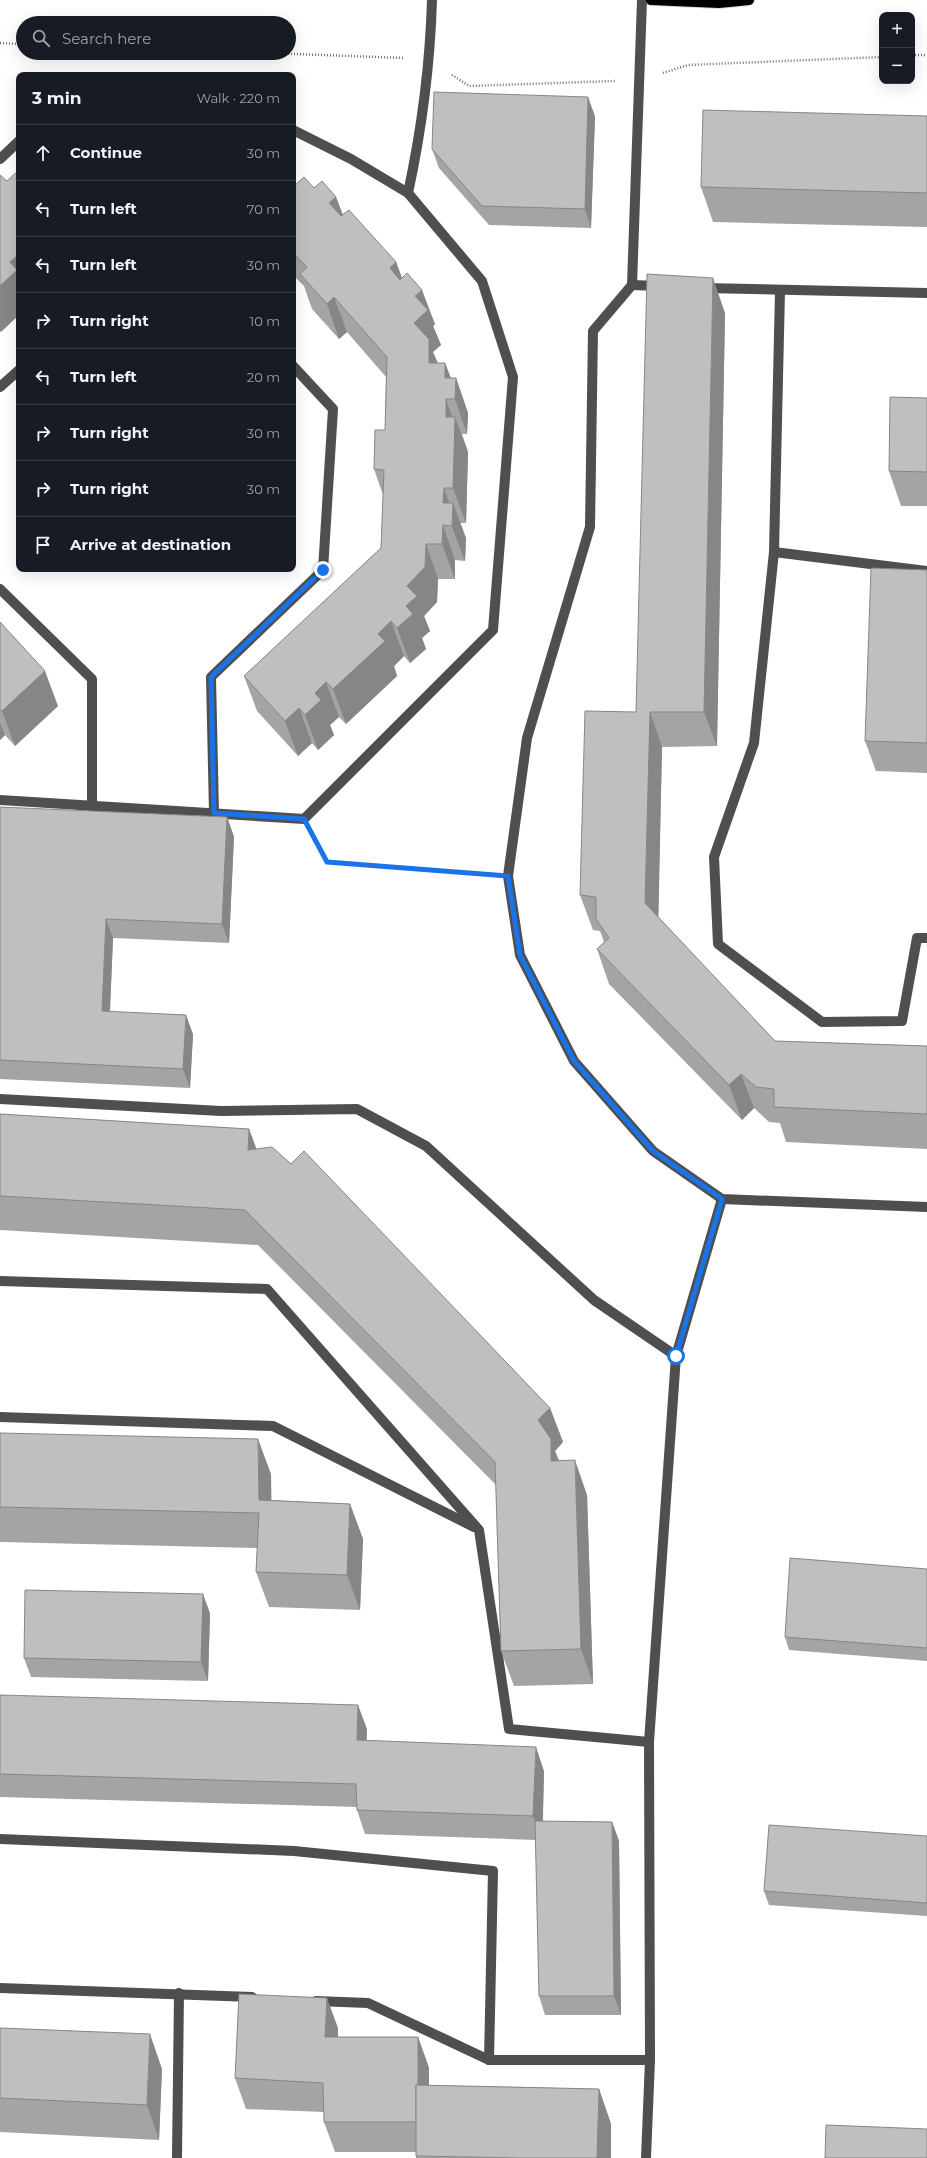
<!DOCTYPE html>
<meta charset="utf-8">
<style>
:root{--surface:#171b24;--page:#242831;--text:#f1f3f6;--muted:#9ea1a6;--line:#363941}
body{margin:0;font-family:Montserrat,sans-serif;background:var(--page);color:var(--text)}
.controls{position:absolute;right:12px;top:12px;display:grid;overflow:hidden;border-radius:8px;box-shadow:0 4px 16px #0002}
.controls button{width:36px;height:36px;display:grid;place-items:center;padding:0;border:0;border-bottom:1px solid var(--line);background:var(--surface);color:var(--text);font:20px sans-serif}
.stop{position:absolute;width:12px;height:12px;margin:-9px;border:3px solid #1a73e8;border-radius:50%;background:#fff}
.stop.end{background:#1a73e8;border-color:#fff;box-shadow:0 1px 4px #0008}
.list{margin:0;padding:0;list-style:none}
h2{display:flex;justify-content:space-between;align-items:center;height:52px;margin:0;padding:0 16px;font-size:17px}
h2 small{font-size:13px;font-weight:400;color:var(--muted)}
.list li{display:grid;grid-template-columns:26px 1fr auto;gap:12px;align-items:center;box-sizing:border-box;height:56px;padding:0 16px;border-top:1px solid var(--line)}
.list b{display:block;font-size:15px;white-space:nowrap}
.list em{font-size:13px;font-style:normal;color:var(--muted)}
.icon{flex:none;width:22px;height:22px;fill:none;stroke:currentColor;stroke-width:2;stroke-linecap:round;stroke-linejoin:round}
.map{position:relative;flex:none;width:927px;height:2158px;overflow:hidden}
.search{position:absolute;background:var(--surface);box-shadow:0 4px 16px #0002;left:16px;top:16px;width:280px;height:44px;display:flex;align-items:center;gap:10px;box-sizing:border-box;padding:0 14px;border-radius:22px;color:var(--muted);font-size:15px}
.panel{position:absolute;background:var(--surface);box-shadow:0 4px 16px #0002;left:16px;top:72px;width:280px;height:500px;border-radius:8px}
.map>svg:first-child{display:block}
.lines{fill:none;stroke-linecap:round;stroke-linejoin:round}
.major-casing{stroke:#dbdbdb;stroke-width:12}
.path{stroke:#717171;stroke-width:2.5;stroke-dasharray:1 2;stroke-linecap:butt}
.minor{stroke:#4f4f4f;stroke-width:10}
.major{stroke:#000;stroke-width:10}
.wall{fill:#a4a4a4}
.shaded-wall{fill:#868686}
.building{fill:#bfbfbf;stroke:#868686}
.route{stroke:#1a73e8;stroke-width:5}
</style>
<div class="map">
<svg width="927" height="2158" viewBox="0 0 927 2158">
<rect width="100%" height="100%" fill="#fff"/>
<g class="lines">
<defs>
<polyline id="major" points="651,0 719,3 749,0"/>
</defs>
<use href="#major" class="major-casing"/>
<g class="path">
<polyline points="0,43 23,44"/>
<polyline points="267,53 404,58"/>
<polyline points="912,55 927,55"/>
<polyline points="663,73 688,65 882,57"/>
<polyline points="452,75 469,86 615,81"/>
<polyline points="315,839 327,862 484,874"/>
</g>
<g class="minor">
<polyline points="642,0 632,285 593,331 590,527 527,738 508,876 520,955 574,1061 653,1151 722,1199 927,1207"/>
<polyline points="0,159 19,141"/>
<path d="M408,193C422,128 430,67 432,0"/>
<polyline points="632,285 659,286"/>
<polyline points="703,288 927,293"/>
<polyline points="780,291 774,552 754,743 714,857 718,944 822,1022 902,1021 917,938 927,938"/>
<polyline points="0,387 19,370"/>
<polyline points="774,552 927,571"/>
<polyline points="0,589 92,679 92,807"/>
<polyline points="0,800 304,819 493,630 513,377 482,281 408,193 351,159 293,130"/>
<polyline points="214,813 211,677 323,570 333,409 293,366"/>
<polyline points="0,1099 221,1111 357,1109 426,1146 594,1300 676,1356"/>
<polyline points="0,1281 267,1289 479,1530 509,1729 649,1742"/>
<polyline points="0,1417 273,1426 474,1527"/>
<polyline points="0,1839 294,1851 493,1871 489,2060"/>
<polyline points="0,1988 252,1997"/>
<polyline points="316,2001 368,2003 489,2060 650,2060"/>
<polyline points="177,2158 179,1993"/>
<polyline points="646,2158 650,2060 649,1742 676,1356 722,1199"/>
</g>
<use href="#major" class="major"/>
</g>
<g class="wall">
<polygon points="595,116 591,228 489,225 439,168 432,149"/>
<polygon points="927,116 927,227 713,222 701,187"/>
<polygon points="293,187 314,188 336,197 343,215 396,262 402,278 435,324 433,326 441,345 433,352 438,363 445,363 451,378 456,378 468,413 467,434 462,434 468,452 466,523 460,523 466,538 465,561 455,560 455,579 438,579 437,602 424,616 430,631 422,638 426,649 410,663 404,656 394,666 397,676 346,724 339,717 330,725 334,735 318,750 312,743 298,756 257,711 244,676 381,548 383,495 374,469 385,430 386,377 347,332 339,339 312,309 304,286 293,275"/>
<polygon points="725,313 717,746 662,747 658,917 775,1041 927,1046 927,1149 786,1142 780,1123 769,1122 754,1108 742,1120 609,984 597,949 604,942 600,931 593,930 580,895 636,712"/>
<polygon points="927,398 927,506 901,506 889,471"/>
<polygon points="927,570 927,773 876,771 865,741"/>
<polygon points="0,622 58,706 15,746 5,735 0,740"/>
<polygon points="0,807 227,817 234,837 229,943 113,938 110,1012 193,1034 190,1088 0,1079"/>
<polygon points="0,1114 249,1129 256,1149 550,1408 563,1442 555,1451 559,1460 587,1495 593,1684 514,1686 501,1651 496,1485 258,1245 0,1230"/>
<polygon points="0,1433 271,1474 271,1500 350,1504 363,1539 360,1610 269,1607 256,1572 257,1548 0,1542"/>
<polygon points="927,1569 927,1661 789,1650 785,1637"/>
<polygon points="210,1613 208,1681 31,1677 24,1658"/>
<polygon points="0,1695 367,1729 366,1741 544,1771 543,1821 612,1822 619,1841 621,2015 545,2015 539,1996 536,1840 365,1834 357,1810 357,1807 0,1797"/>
<polygon points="927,1836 927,1916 769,1905 764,1891"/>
<polygon points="0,2028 162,2069 159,2140 0,2132"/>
<polygon points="338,2028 338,2037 418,2037 429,2068 429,2085 599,2089 611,2124 611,2158 416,2158 416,2152 335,2152 324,2122 324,2112 246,2109 235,2078"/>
</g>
<g class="shaded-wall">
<polygon points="588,97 595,116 591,228 585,209"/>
<polygon points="336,197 349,231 329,203"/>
<polygon points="19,254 19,315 1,332 0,331 0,286 10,262"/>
<polygon points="396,262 409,297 390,268"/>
<polygon points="713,278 725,313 717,746 704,712"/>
<polygon points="422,290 435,324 433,326 441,345 433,352 442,374 429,363 414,323 415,296"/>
<polygon points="334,297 347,332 339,339 327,304"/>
<polygon points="445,363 455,390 456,378 468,413 467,434 455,399 445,378"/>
<polygon points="446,399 455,425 455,417 468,452 466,523 453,488 446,417"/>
<polygon points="444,488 453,513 453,503 466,538 465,561 443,503"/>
<polygon points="443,525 455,560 455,579 442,544"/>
<polygon points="426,544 438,579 437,602 424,616 430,631 422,638 426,649 410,663 397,628 406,606 407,586"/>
<polygon points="391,621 404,656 394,666 397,676 346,724 333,689 378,634"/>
<polygon points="45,671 58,706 15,746 2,711"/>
<polygon points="326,682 339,717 330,725 334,735 318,750 305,715 315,693"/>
<polygon points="299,708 312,743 298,756 285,721"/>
<polygon points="650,712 662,747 658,937 645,903"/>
<polygon points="0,723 5,735 0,740"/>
<polygon points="227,817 234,837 229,943 222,924"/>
<polygon points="106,919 113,938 109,1030 102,1011"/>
<polygon points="186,1015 193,1034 190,1088 183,1069"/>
<polygon points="741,1074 754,1108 742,1120 729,1085"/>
<polygon points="249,1129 262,1164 248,1150"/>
<polygon points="550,1408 563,1442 555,1451 563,1474 551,1461 538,1420"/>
<polygon points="258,1439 271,1474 272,1535 259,1500"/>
<polygon points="575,1460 587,1495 593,1684 581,1649"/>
<polygon points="350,1504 363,1539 360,1610 347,1575"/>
<polygon points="203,1594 210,1613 208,1681 201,1662"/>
<polygon points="358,1705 367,1729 366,1764 357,1740"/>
<polygon points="536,1747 544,1771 542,1840 533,1816"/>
<polygon points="612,1822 619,1841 621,2015 614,1996"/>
<polygon points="327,1998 338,2028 336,2067 325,2037"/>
<polygon points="150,2034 162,2069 159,2140 147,2105"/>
<polygon points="418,2037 429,2068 429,2152 418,2122"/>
<polygon points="599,2089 611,2124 611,2158 597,2158"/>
</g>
<g class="building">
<polygon points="434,92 588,97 585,209 482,206 432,149"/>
<polygon points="703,110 927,116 927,193 701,187"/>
<polygon points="19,170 19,254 10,262 17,270 0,286 0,175 7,181"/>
<polygon points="304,177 314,188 322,181 336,197 329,203 341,216 349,210 396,262 390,268 400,280 407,273 422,290 415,296 428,310 414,323 429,339 429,363 445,363 445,378 456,378 455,399 446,399 446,417 455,417 453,488 444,488 443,503 453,503 452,526 443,525 442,544 426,544 425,567 407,586 417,596 406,606 413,614 397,628 391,621 378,634 385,641 333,689 326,682 315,693 321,700 305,715 299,708 285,721 244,676 381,548 384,470 374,469 375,430 385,430 387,357 334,297 327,304 300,274 307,267 293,253 293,187"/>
<polygon points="647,274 713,278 704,712 650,712 645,903 775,1041 927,1046 927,1114 774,1107 774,1089 756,1087 741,1074 729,1085 597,949 609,938 596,919 596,897 580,895 585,711 636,712"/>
<polygon points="890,397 927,398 927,472 889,471"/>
<polygon points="871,568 927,570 927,743 865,741"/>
<polygon points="0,622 45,671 2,711 0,709"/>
<polygon points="0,807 227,817 222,924 106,919 102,1011 186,1015 183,1069 0,1060"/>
<polygon points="0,1114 249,1129 248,1150 272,1147 291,1164 304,1151 550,1408 538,1420 551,1439 551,1461 575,1460 581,1649 501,1651 495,1462 245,1210 0,1196"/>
<polygon points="0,1433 258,1439 259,1500 350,1504 347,1575 256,1572 259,1513 0,1507"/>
<polygon points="790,1558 927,1569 927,1648 785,1637"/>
<polygon points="25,1590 203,1594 201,1662 24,1658"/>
<polygon points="0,1695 358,1705 357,1740 536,1747 533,1816 357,1810 356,1784 0,1774"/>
<polygon points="535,1821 612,1822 614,1996 539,1996"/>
<polygon points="769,1825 927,1836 927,1903 764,1891"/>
<polygon points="239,1994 327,1998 325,2037 418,2037 418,2085 416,2085 416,2122 324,2122 323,2083 235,2078"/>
<polygon points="0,2028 150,2034 147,2105 0,2098"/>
<polygon points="416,2085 599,2089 597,2158 523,2158 416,2156"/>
<polygon points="826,2125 927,2129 927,2158 825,2158"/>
</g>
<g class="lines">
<polyline class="route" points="323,570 211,677 214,813 304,819 327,862 508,876 520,955 574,1061 653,1151 722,1199 676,1356"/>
</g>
</svg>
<div class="controls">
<button>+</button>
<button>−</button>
</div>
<div class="stop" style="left:676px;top:1356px"></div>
<div class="stop end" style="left:323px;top:570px"></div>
<div class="search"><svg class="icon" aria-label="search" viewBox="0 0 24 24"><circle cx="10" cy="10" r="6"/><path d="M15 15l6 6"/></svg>Search here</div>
<section class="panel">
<h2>3 min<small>Walk · 220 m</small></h2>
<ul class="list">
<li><svg class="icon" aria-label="ahead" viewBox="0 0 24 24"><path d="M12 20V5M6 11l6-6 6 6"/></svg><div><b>Continue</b></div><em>30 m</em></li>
<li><svg class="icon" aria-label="left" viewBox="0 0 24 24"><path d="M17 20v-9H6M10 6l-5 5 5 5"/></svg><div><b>Turn left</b></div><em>70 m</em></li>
<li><svg class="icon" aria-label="left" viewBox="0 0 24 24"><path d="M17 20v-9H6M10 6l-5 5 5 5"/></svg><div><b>Turn left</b></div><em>30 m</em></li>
<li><svg class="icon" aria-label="right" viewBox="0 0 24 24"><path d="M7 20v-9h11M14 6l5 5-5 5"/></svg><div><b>Turn right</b></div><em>10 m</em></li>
<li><svg class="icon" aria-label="left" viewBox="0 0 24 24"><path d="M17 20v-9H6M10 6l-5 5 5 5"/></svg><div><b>Turn left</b></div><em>20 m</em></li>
<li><svg class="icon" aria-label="right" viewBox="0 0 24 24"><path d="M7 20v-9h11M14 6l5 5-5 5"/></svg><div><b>Turn right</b></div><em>30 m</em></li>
<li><svg class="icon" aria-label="right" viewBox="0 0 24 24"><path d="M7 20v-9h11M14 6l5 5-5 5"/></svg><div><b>Turn right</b></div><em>30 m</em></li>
<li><svg class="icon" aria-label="arrive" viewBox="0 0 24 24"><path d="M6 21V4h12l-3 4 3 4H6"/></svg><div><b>Arrive at destination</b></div></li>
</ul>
</section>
</div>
